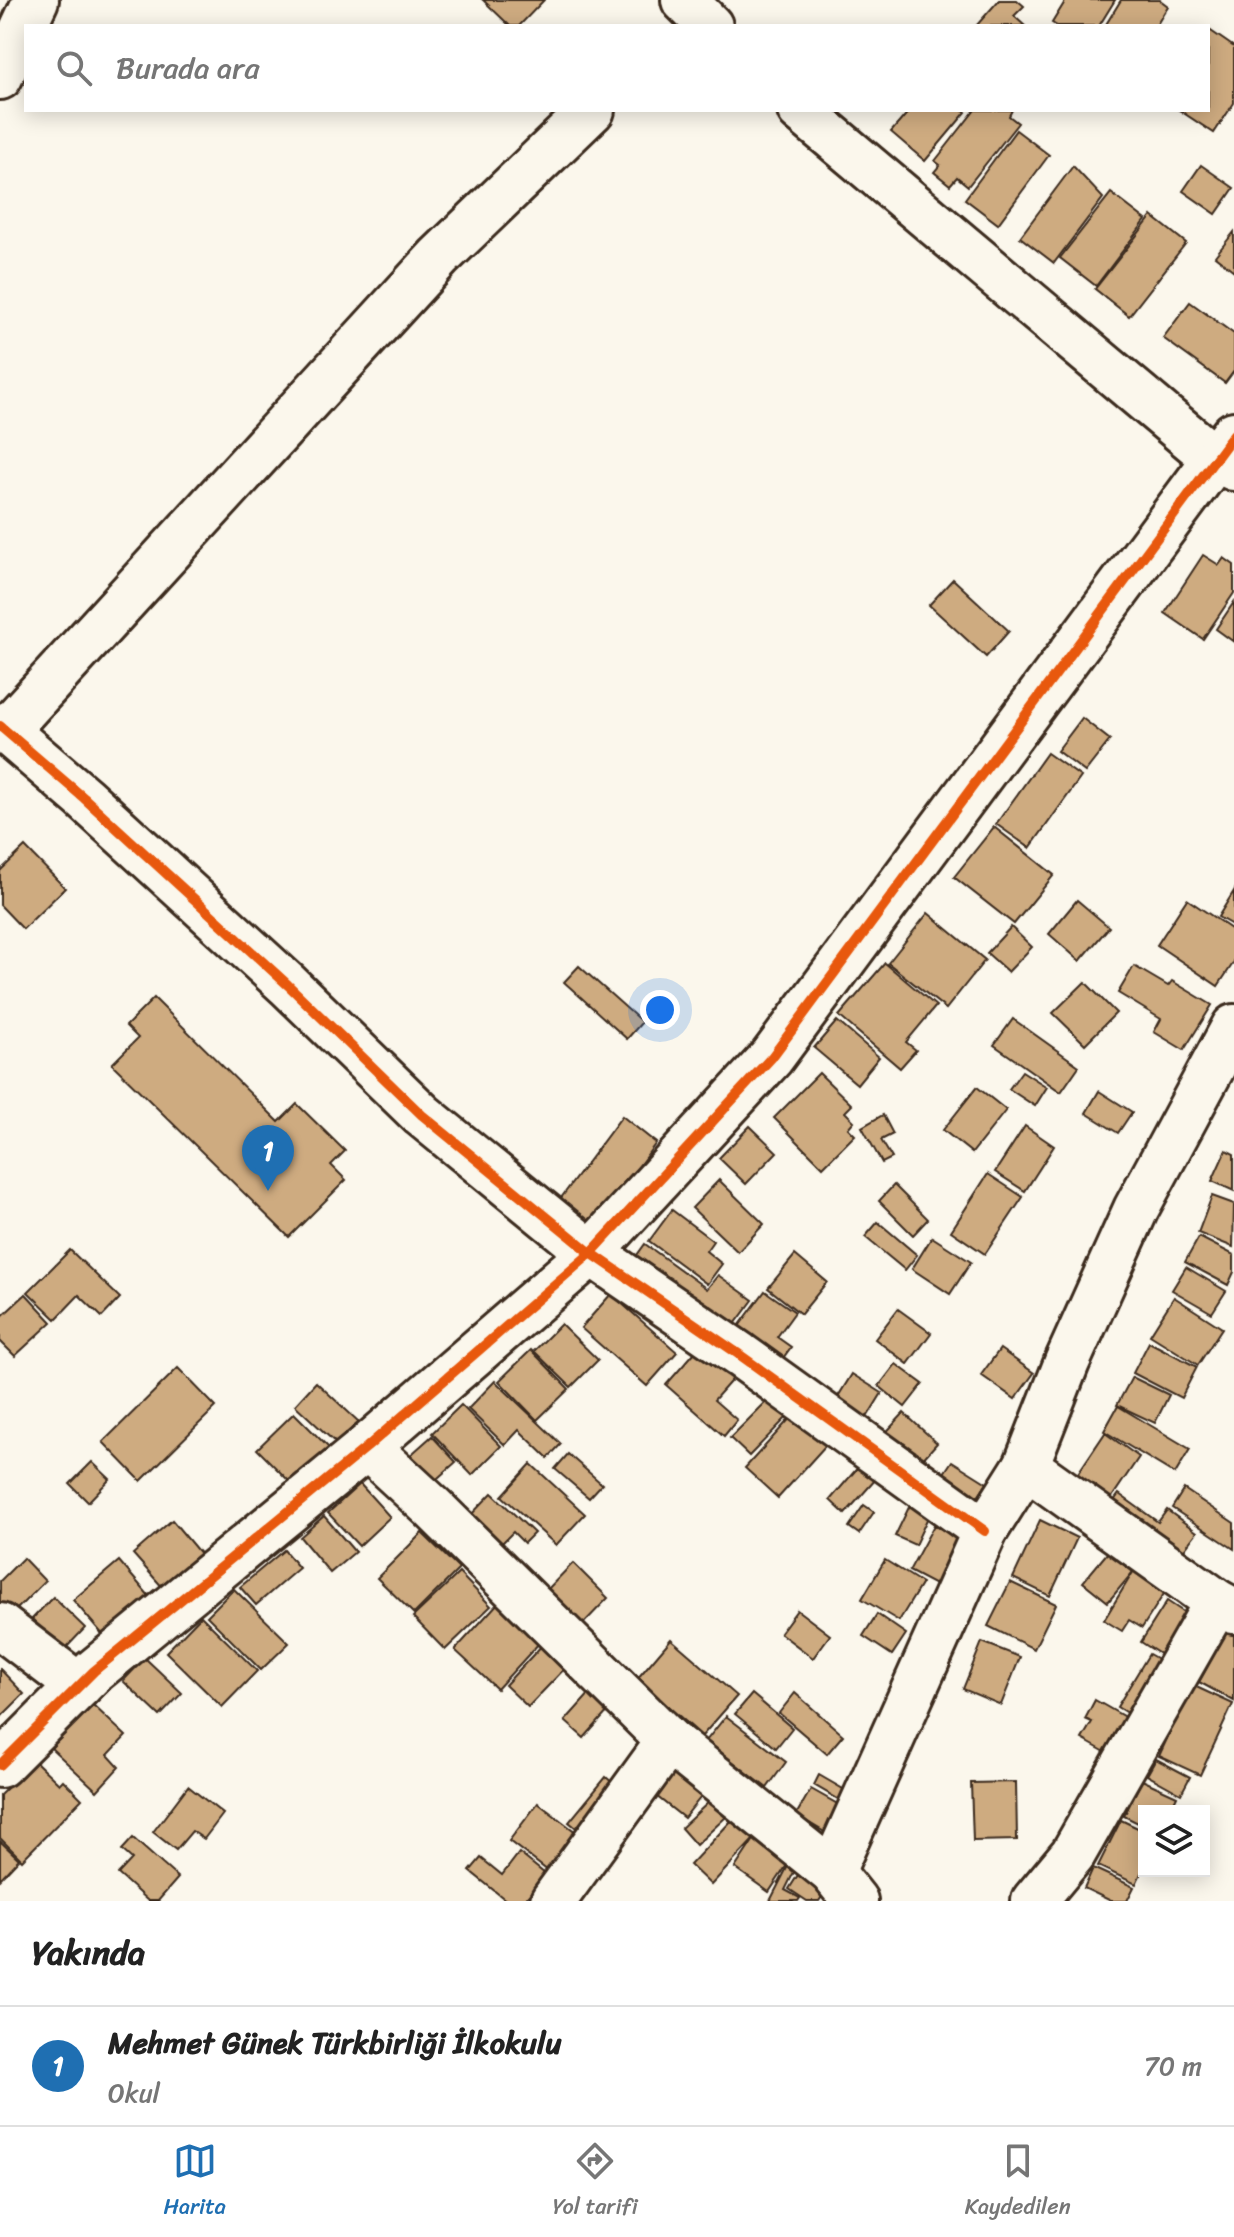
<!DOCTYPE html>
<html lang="tr">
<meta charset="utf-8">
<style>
:root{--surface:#fff;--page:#f6f6f6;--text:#222;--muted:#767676;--line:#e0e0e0;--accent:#1f6fb2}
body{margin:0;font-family:Sriracha,sans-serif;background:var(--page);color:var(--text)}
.controls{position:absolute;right:24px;bottom:24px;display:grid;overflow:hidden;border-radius:0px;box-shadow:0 4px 20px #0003}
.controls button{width:72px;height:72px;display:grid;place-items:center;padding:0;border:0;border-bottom:2px solid var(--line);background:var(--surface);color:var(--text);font:40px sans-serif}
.you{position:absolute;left:660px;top:1010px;width:28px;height:28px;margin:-20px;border:6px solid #fff;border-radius:50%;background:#1a73e8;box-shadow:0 0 0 12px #1a73e833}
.badge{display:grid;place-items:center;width:52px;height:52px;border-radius:50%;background:var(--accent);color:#fff;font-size:26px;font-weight:700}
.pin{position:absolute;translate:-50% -66px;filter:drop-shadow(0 2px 4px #0008)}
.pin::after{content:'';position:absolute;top:42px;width:28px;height:24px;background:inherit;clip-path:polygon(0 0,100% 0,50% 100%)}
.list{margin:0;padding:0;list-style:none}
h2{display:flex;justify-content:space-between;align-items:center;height:104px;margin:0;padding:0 32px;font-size:34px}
h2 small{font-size:26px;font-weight:400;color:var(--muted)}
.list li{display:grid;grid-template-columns:52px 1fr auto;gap:24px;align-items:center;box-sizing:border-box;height:120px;padding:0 32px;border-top:2px solid var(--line)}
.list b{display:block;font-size:30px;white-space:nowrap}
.list p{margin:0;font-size:26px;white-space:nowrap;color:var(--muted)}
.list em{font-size:26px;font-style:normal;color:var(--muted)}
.icon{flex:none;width:44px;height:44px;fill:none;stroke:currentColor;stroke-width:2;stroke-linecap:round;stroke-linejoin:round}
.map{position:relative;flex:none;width:1234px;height:1901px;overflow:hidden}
.search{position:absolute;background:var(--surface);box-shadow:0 4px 20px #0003;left:24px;right:24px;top:24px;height:88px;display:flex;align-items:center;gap:20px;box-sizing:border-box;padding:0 28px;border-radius:0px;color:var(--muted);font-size:30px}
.sheet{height:224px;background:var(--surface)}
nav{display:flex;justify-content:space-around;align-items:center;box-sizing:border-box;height:112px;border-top:2px solid var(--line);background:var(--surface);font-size:22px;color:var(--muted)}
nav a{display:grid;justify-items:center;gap:4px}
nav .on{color:var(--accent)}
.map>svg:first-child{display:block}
.building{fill:#ceab80;stroke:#3b2a1e;stroke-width:2}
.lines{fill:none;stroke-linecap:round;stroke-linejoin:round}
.minor-casing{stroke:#3b2a1e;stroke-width:50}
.tertiary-casing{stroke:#3b2a1e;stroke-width:50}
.minor{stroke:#fbf7ec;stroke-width:44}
.tertiary{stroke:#fbf7ec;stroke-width:44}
.cycleway-casing{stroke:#fbf7ec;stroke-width:15}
.cycleway{stroke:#e8590c;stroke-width:10}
</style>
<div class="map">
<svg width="1234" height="1901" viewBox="0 0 1234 1901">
<rect width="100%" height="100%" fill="#fbf7ec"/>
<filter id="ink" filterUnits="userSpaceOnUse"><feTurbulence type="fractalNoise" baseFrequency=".0125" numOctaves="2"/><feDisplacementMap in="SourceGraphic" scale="16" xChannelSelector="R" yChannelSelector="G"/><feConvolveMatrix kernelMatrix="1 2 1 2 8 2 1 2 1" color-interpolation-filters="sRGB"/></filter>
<g filter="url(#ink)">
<g class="building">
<polygon points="483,0 544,0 519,26 510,26"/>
<polygon points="999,0 1017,0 1024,6 1014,16 1025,26 976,26"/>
<polygon points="1066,0 1115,0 1099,26 1057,26 1052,23"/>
<polygon points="1121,0 1160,0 1168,6 1156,26 1105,26"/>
<polygon points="1208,29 1234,47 1234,103 1214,133 1179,110 1208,110"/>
<polygon points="910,110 964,110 966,112 925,161 891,132"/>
<polygon points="975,110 1012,110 1009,116 1018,123 968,186 957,177 950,185 934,172 940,165 935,161"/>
<polygon points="1016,130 1049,155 998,224 965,199"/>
<polygon points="1201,165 1234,188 1216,214 1183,191"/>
<polygon points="1073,166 1103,198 1054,263 1020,237"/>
<polygon points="1111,193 1146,220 1096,286 1060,258"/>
<polygon points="1152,216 1186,243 1129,316 1095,289"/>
<polygon points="1234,232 1234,271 1215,256"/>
<polygon points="1190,302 1234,334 1234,371 1225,383 1163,338"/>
<polygon points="1203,555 1219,565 1224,558 1234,565 1234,593 1203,639 1165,613"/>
<polygon points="953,579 1009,631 986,657 929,605"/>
<polygon points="1234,602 1234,642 1216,629"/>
<polygon points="1082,718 1110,740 1085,772 1057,751"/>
<polygon points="1047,753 1081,777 1030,848 996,824"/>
<polygon points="994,827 1054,875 1014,924 954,877"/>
<polygon points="25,847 65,888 23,929 0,905 0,871"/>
<polygon points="1234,891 1234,926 1218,917"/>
<polygon points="1187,899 1234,931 1234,962 1218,986 1157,945"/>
<polygon points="1077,900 1109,927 1080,961 1049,934"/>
<polygon points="928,913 985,960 946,1009 888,963"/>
<polygon points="1011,927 1032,947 1008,972 987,953"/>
<polygon points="885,963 936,1006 906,1042 916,1050 900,1068 839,1016"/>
<polygon points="579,966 642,1022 627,1039 564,982"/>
<polygon points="1134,966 1168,986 1172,981 1212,1005 1184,1050 1154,1032 1161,1019 1118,993"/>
<polygon points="1085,982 1116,1013 1085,1044 1053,1013"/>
<polygon points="154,998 279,1122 297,1104 345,1151 331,1165 346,1180 289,1237 112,1064 138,1038 126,1026"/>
<polygon points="1013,1019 1079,1066 1061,1092 994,1045"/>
<polygon points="837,1021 879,1057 857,1084 814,1048"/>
<polygon points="1022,1071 1047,1087 1035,1106 1009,1089"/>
<polygon points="819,1073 852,1105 845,1112 854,1121 848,1128 855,1135 823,1167 774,1118"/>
<polygon points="977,1087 1006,1110 972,1153 943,1130"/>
<polygon points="1099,1091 1132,1112 1118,1133 1086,1113"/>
<polygon points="883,1115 893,1134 881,1140 892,1158 882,1163 862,1127"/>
<polygon points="622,1116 656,1143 592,1228 558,1202"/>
<polygon points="750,1126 777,1152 746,1184 719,1158"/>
<polygon points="1025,1126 1054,1146 1025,1191 995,1172"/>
<polygon points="1226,1150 1234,1154 1234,1191 1212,1181"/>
<polygon points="988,1174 1023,1197 985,1254 951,1231"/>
<polygon points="719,1180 764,1224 738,1252 692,1208"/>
<polygon points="894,1185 928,1219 913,1235 879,1201"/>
<polygon points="1212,1196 1234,1204 1233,1247 1198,1233"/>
<polygon points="672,1210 713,1241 706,1251 722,1264 707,1284 649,1241"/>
<polygon points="878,1222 917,1255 905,1270 865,1237"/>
<polygon points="932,1237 971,1262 950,1294 912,1269"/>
<polygon points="1199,1237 1234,1255 1234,1272 1228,1285 1185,1262"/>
<polygon points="645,1244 707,1289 718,1275 753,1300 729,1332 632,1262"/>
<polygon points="70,1250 120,1298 102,1317 79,1295 56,1319 28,1292"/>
<polygon points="795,1255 827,1282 801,1314 768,1288"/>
<polygon points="1186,1267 1226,1291 1212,1313 1172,1290"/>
<polygon points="765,1291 795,1312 777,1337 791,1347 778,1365 734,1333"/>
<polygon points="26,1294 52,1322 15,1356 0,1341 0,1318"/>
<polygon points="611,1294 677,1352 647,1386 581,1328"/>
<polygon points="1174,1297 1222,1328 1198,1365 1150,1335"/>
<polygon points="898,1309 931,1333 908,1364 875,1339"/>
<polygon points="561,1324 598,1360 571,1387 534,1351"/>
<polygon points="1149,1342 1197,1367 1181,1398 1133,1373"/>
<polygon points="702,1344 737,1374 714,1400 737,1420 724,1436 666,1385"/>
<polygon points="1000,1349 1034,1373 1015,1399 981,1375"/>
<polygon points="531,1350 569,1389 537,1420 499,1381"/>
<polygon points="896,1364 923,1384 905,1407 879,1386"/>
<polygon points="178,1368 216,1407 141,1481 103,1442"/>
<polygon points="852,1374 882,1393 861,1427 831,1408"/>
<polygon points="1132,1377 1169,1395 1155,1423 1117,1405"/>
<polygon points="495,1381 561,1444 548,1458 519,1430 505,1445 468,1409"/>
<polygon points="316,1382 359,1422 338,1445 295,1405"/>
<polygon points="772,1396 790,1414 749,1456 730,1438"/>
<polygon points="461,1405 501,1446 472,1475 432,1433"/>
<polygon points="1118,1406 1190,1449 1175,1474 1104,1431"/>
<polygon points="294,1413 330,1449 293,1485 257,1449"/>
<polygon points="904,1413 937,1443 913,1470 879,1440"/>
<polygon points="793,1415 826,1445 778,1498 745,1468"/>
<polygon points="1105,1433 1139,1457 1104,1509 1070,1485"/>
<polygon points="432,1436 456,1462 430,1485 406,1459"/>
<polygon points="568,1454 602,1484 589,1498 555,1469"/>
<polygon points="952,1461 987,1483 974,1504 938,1482"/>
<polygon points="92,1462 110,1479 88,1502 70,1484"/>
<polygon points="531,1464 585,1514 556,1545 502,1496"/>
<polygon points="860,1465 876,1479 845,1514 830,1500"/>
<polygon points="360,1484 390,1517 359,1546 328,1513"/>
<polygon points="1184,1489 1234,1523 1234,1549 1172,1508"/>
<polygon points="492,1493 534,1533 524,1543 513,1532 496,1549 466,1520"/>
<polygon points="1119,1494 1158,1522 1167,1510 1197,1532 1176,1560 1108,1509"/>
<polygon points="864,1505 874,1512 859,1534 849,1527"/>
<polygon points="910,1505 929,1515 915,1545 895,1536"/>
<polygon points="324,1516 355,1552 330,1573 300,1537"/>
<polygon points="172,1520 202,1556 164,1589 133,1554"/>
<polygon points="1040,1520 1077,1538 1050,1596 1013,1578"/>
<polygon points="934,1525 967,1543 943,1589 909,1571"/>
<polygon points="422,1533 459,1569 414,1614 377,1578"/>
<polygon points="284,1550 299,1568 256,1605 240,1587"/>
<polygon points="1108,1552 1133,1572 1108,1602 1083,1582"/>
<polygon points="23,1558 45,1581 13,1613 0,1601 0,1581"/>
<polygon points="885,1560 922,1583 899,1621 862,1599"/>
<polygon points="119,1561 150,1597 104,1636 73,1600"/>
<polygon points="573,1563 608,1598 580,1627 544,1593"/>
<polygon points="1135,1569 1167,1589 1142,1628 1129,1620 1122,1631 1104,1620"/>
<polygon points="459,1573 491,1606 445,1650 413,1617"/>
<polygon points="1010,1582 1056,1604 1034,1649 988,1626"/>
<polygon points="234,1589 289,1643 261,1670 207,1616"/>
<polygon points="53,1597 85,1628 64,1650 32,1619"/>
<polygon points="1167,1601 1203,1625 1177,1665 1141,1642"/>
<polygon points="499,1602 541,1641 497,1689 455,1650"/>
<polygon points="797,1610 830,1635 813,1658 780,1633"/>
<polygon points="877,1614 906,1634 892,1655 863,1636"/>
<polygon points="201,1616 257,1671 222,1707 166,1652"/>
<polygon points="1231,1623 1234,1625 1234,1701 1199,1682"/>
<polygon points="671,1639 737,1696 702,1736 637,1679"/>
<polygon points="545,1642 569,1664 528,1707 505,1685"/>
<polygon points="982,1642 1020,1657 1001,1705 963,1689"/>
<polygon points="1149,1654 1177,1670 1145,1724 1117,1707"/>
<polygon points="145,1658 182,1693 160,1716 123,1681"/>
<polygon points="0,1669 24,1694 0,1718"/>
<polygon points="1192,1685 1233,1704 1200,1775 1159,1756"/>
<polygon points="591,1692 609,1710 584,1738 565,1721"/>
<polygon points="795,1693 843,1735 827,1754 779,1713"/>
<polygon points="752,1694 792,1728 776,1748 735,1714"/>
<polygon points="1095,1700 1142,1727 1123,1762 1082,1739 1092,1722 1085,1719"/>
<polygon points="92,1704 126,1736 108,1755 119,1767 97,1791 51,1748"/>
<polygon points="726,1716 786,1762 767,1788 706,1741"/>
<polygon points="671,1758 708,1788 684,1818 646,1788"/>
<polygon points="1156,1759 1190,1777 1181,1794 1147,1775"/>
<polygon points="35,1761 59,1784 63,1780 82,1799 22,1860 0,1838 0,1795"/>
<polygon points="819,1775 855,1796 850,1806 814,1785"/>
<polygon points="606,1777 622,1791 585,1835 569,1822"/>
<polygon points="1142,1780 1177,1796 1170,1811 1144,1811 1144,1826 1124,1816"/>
<polygon points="1016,1782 1017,1840 973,1841 971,1783"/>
<polygon points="188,1786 223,1814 204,1839 192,1831 176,1850 153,1832"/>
<polygon points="811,1789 848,1810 833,1837 796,1815"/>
<polygon points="711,1800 727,1816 696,1845 681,1828"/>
<polygon points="538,1803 581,1836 552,1874 509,1841"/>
<polygon points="732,1820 754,1839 711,1885 690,1865"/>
<polygon points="1121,1820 1144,1831 1144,1867 1136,1884 1098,1866"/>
<polygon points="133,1838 178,1878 158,1901 148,1901 118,1874 132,1859 122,1850"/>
<polygon points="755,1838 789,1862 769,1892 735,1868"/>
<polygon points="0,1841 19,1859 0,1879"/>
<polygon points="519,1853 545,1874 524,1901 507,1901 470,1871 481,1858 502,1875"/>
<polygon points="791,1860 798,1864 785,1890 800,1898 798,1901 770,1901"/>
<polygon points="803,1867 830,1885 819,1901 807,1901 789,1889"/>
<polygon points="1093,1868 1134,1887 1127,1901 1111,1901 1084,1888"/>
</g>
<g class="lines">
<defs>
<g id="minor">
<polyline points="684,0 710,26"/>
<polyline points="0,77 36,0"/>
<polyline points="800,110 1215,459 1234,434"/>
<polyline points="0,726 84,798 288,985 422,1115 591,1253 740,1355 985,1531"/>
<polyline points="6,730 439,257 592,110"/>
<polyline points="1026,1466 1217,1602 1234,1611"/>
<polyline points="0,1626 79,1686"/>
<polyline points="832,1872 985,1531 1026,1466 1067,1362 1136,1209 1234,1027"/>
<polyline points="553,1901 669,1741"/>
<polyline points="1034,1901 1073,1854 1217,1602"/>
</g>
<g id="tertiary">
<polyline points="367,1447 433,1508 669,1741 832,1872 855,1901"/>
<polyline points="0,1765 94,1671 367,1447 591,1253 772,1057 1215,459 1234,468"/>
</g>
</defs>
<use href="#minor" class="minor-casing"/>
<use href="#tertiary" class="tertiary-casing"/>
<use href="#minor" class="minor"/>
<use href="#tertiary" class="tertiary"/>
<defs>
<g id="cycleway">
<polyline points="0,726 84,798 288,985 422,1115 591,1253 740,1355 985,1531"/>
<polyline points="0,1765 94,1671 367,1447 591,1253 772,1057 1234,434"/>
</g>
</defs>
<use href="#cycleway" class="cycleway-casing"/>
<use href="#cycleway" class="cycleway"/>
</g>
</g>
</svg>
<div class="controls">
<button><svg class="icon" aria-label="layers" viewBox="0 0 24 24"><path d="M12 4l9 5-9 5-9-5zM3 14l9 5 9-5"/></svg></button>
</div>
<div class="you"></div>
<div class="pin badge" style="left:268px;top:1191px">1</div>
<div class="search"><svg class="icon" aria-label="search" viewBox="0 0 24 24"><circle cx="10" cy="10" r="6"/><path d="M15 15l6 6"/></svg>Burada ara</div>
</div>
<section class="sheet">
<h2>Yakında<small></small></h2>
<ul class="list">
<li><span class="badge">1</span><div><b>Mehmet Günek Türkbirliği İlkokulu</b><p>Okul</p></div><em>70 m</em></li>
</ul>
</section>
<nav>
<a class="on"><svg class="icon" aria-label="map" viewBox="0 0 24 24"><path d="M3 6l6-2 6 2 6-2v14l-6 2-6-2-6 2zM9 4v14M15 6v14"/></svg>Harita</a>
<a><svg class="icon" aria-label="directions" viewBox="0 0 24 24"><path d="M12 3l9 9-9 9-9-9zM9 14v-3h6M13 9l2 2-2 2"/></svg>Yol tarifi</a>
<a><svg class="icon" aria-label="saved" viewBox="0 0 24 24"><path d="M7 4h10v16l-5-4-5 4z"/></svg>Kaydedilen</a>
</nav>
